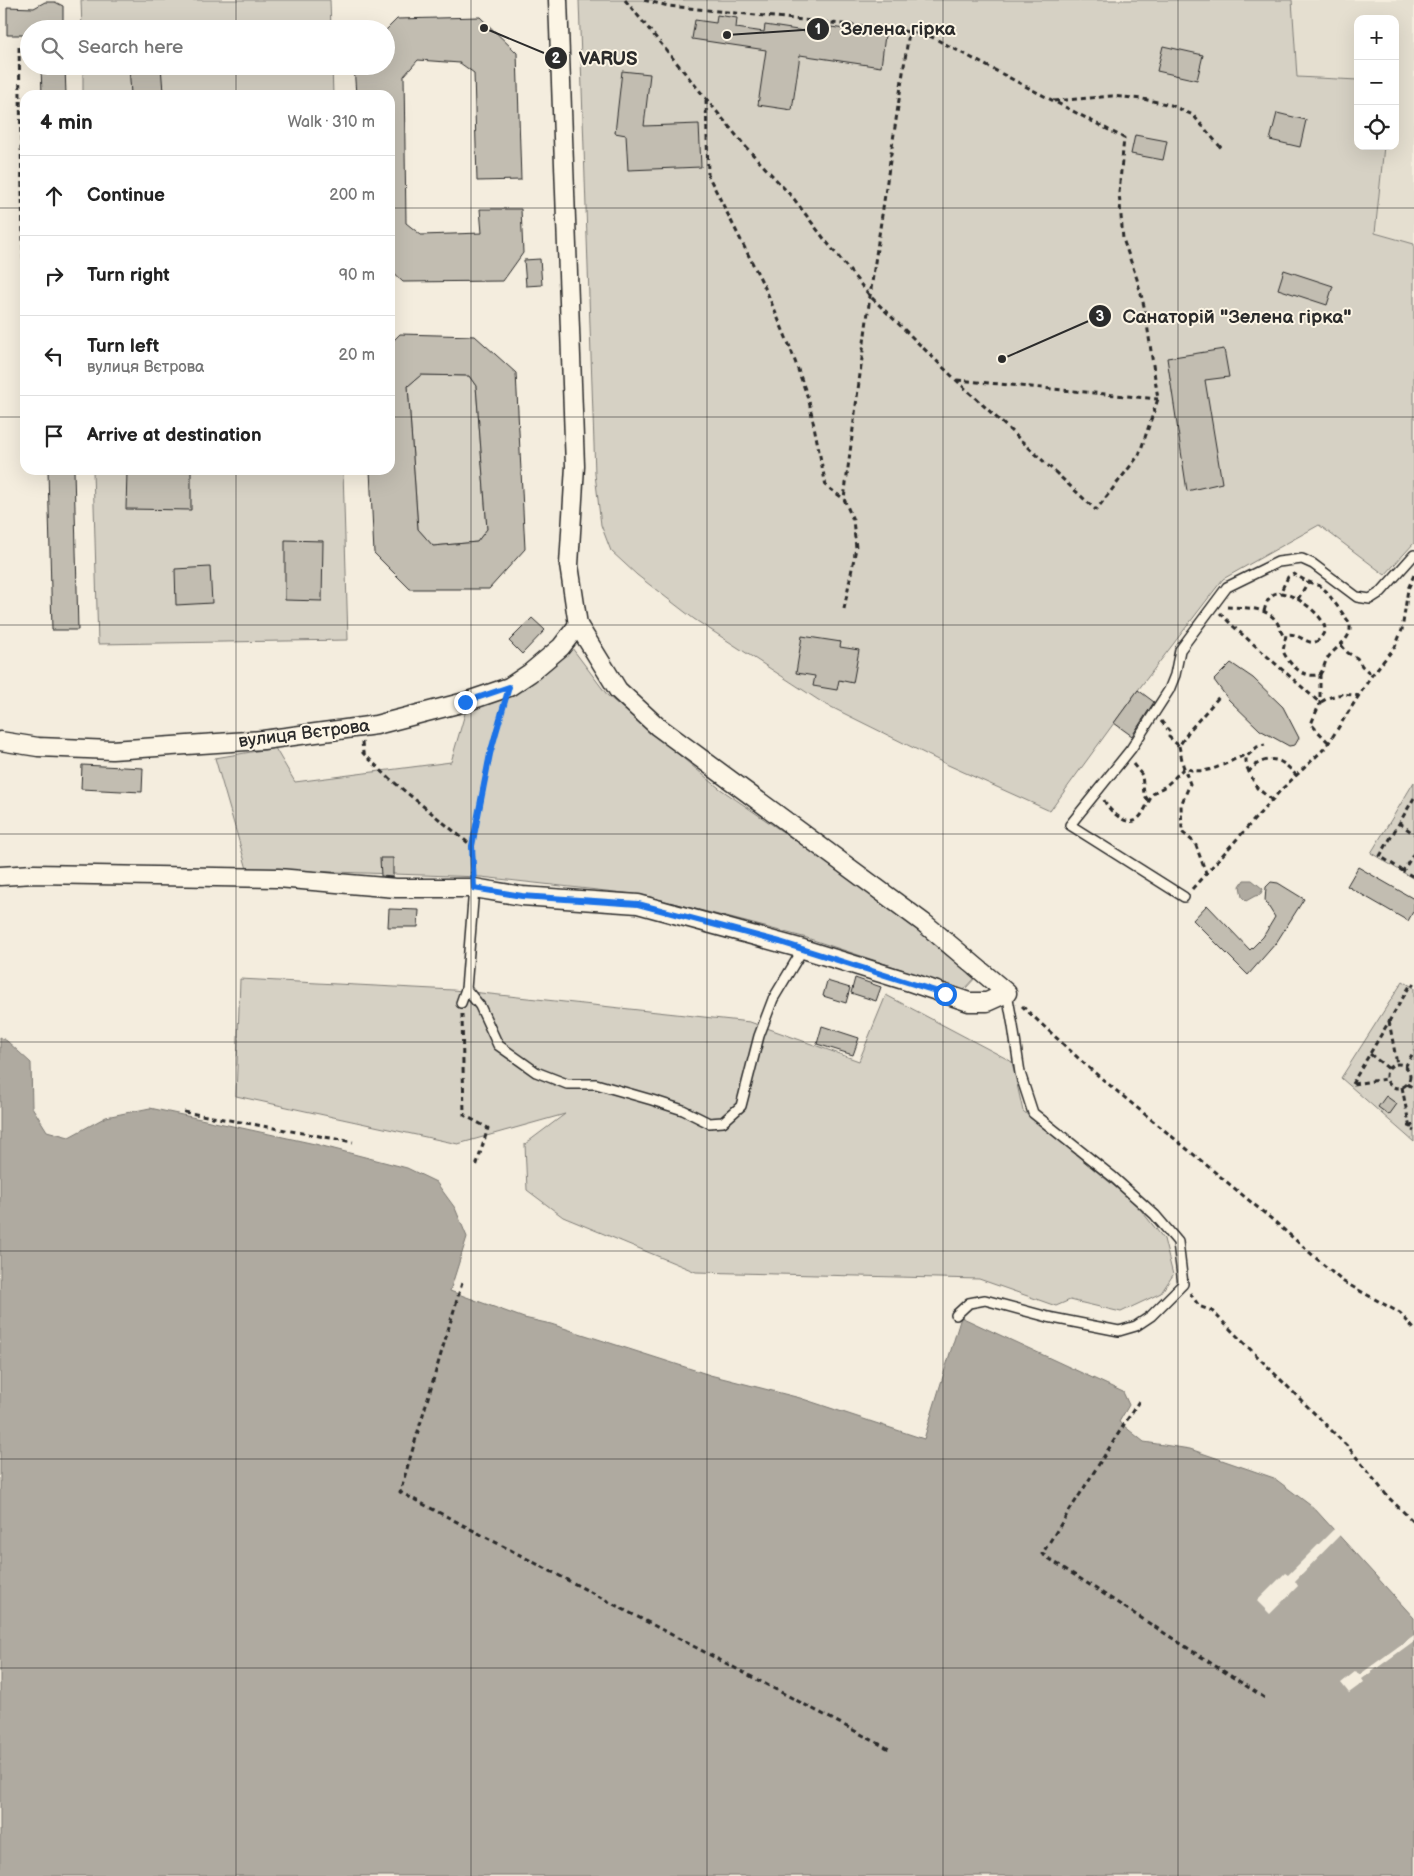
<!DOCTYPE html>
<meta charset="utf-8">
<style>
:root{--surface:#fff;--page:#f6f6f6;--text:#222;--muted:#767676;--line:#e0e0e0}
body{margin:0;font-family:"Balsamiq Sans",sans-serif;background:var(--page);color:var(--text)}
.controls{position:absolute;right:15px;top:15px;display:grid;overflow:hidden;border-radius:10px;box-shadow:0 5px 20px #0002}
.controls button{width:45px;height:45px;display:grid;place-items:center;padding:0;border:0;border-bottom:1px solid var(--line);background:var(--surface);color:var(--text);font:25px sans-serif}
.stop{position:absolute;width:15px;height:15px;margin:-11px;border:4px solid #1a73e8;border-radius:50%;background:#fff}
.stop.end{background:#1a73e8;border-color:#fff;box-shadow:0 1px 5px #0008}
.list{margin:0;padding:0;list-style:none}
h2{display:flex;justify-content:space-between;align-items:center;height:65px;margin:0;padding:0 20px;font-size:21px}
h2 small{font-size:16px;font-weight:400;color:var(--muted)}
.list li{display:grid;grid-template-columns:32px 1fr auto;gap:15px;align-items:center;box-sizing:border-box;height:80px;padding:0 20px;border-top:1px solid var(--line)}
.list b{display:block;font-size:19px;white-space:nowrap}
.list p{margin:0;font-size:16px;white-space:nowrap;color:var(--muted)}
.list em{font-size:16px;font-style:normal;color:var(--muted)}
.icon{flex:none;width:28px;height:28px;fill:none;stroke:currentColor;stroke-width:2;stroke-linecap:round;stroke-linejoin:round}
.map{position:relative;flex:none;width:1414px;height:1876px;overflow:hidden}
.search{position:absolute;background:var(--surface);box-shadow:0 5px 20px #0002;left:20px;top:20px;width:375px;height:55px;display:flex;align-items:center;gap:12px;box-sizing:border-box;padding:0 18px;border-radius:28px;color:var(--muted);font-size:19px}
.panel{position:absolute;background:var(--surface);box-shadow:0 5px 20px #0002;left:20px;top:90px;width:375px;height:385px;border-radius:15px}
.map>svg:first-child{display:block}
.built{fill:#e5dfd0}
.green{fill:#d6d1c4;stroke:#807e78}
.water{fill:#afaaa0;stroke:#7a7771}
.pier{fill:#f4edde}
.building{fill:#c2bdb1;stroke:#2b2b2b;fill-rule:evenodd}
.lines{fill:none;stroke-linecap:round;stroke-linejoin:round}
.service-casing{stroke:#2b2b2b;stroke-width:12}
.minor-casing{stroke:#2b2b2b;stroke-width:21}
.path{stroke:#2b2b2b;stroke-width:3;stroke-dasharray:5 4;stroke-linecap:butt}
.service{stroke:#fcf5e5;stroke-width:9}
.minor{stroke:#fcf5e5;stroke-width:18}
.route{stroke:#1a73e8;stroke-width:6}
.grid{fill:none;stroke:#2b2b2b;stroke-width:1;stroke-opacity:0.55}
.labels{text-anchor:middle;stroke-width:4;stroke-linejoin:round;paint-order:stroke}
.street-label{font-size:18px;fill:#2b2b2b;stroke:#fcf5e5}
.leader{fill:none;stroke:#2b2b2b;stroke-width:2}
.callout-dot{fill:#2b2b2b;stroke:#fcf5e5;stroke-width:2}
.mark-label{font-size:15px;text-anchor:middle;font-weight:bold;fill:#fff}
.callout-label{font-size:19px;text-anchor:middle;font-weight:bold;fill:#2b2b2b;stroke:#fcf5e5;stroke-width:4;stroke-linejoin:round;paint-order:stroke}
</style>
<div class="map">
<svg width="1414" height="1876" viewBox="0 0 1414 1876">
<rect width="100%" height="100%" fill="#f4edde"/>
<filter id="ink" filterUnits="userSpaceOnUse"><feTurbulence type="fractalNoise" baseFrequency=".02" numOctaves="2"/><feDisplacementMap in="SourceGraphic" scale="10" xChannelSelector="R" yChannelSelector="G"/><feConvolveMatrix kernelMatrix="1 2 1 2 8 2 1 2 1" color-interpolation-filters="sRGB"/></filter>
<g filter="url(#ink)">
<polygon class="built" points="1292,0 1414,0 1414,244 1375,233 1384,146 1395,146 1395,19 1358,19 1358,80 1297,77"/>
<g class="green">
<polygon points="81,0 330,0 331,29 82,29"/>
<polygon points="579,0 1292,0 1297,77 1358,80 1358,146 1384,146 1375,233 1414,244 1414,543 1385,575 1319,525 1223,579 1138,690 1050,811 948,765 823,703 694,619 637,575 611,551 601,525 595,474"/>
<polygon points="83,66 332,66 333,95 83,95"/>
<polygon points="421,375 469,376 476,386 487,529 477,542 433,546 418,529 408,386"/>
<polygon points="93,470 343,470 348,640 98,644"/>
<polygon points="572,648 608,696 719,788 940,940 977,976 964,990 807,938 642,895 481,877 247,869 215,758 275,748 295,782 451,762 466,710 523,685"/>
<polygon points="1414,782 1414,879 1371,853"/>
<polygon points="240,979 453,990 750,1022 859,1061 886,995 1007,1059 1012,1062 1023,1111 1136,1204 1164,1239 1173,1275 1161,1293 1121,1312 1070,1300 1056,1306 979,1279 696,1272 563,1217 527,1190 525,1144 565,1114 458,1144 236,1096"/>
<polygon points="1403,981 1414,988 1414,1142 1341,1078"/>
</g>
<g class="water">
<polygon points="1244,880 1252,880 1263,889 1260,895 1255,896 1246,901 1242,897 1240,886"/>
<polygon points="0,1037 7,1041 31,1063 32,1107 47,1131 69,1137 106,1117 150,1108 315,1144 407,1168 436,1182 455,1208 467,1237 450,1291 524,1318 551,1324 710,1375 800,1398 924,1439 961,1317 1123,1392 1129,1405 1119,1422 1144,1442 1190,1449 1274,1478 1314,1508 1414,1618 1414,1876 0,1876"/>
</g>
<g class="pier">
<polygon points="1335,1528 1341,1534 1295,1581 1298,1586 1270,1614 1257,1601 1285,1573 1288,1575"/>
<polygon points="1414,1635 1414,1641 1362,1679 1364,1682 1349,1693 1341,1683 1356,1671 1359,1675"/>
</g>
<g class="building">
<polygon points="45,2 55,2 63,6 63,29 29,29 29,35 7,35 7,7 34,8"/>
<polygon points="717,15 737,18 736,28 764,32 765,25 830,35 831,27 885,35 881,67 800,55 792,110 758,105 766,50 692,39 695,20 716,23"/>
<polygon points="480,17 517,53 521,180 477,181 474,73 460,63 418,60 404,76 406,223 421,235 482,233 480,209 521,209 523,253 503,281 403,282 390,270 390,95 356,95 354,66 386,66 386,30 397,19"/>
<polygon points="1163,46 1203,55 1197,80 1157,71"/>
<polygon points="41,66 65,66 66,95 42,95"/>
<polygon points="129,66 161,66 163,92 131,94"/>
<polygon points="622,71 650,74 644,126 699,124 701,167 628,170 626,135 615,133"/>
<polygon points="1277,113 1306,120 1300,147 1270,140"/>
<polygon points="1135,135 1167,141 1163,160 1131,154"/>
<polygon points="540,259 542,285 526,286 524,260"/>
<polygon points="1284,270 1333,286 1327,305 1278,289"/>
<path d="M400,334L475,336L516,373L525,549L489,589H410L374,553L370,470H390V344ZM421,375L469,376L476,386L487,529L477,542L433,546L418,529L408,386Z"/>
<polygon points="1224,349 1229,377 1205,380 1222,483 1187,491 1167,358"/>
<polygon points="48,470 74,470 78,630 52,630"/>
<polygon points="127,471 191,471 191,510 126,509"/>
<polygon points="285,540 323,541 322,601 285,600"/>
<polygon points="210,567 212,603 176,605 175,569"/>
<polygon points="532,618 545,630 522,654 509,641"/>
<polygon points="802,636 841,642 840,647 859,650 853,683 839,680 837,690 813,686 815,676 796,673"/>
<polygon points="1231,663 1253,678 1283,707 1299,738 1295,745 1289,746 1260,730 1228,699 1214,680"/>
<polygon points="1138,690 1154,702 1132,736 1114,723"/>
<polygon points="82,765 143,768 142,792 81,789"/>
<polygon points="380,858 393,858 393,877 381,876"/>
<polygon points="1358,867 1414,899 1414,910 1408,921 1347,886"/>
<polygon points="1271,882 1278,883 1304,899 1276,943 1248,975 1193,920 1207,905 1250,950 1263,937 1275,917 1265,901 1266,887"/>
<polygon points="389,909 419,910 418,927 388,927"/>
<polygon points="855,978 881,987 876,1001 851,993"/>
<polygon points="827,981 850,988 846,1003 823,996"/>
<polygon points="822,1026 859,1038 853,1055 817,1044"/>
<polygon points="1386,1096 1397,1104 1389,1115 1378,1107"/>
</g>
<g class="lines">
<defs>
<g id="service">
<polyline points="1184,897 1070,825 1131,749 1169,690 1175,675 1180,650 1227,587 1278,562 1302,559 1313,564 1357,597 1370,599 1381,592 1414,555"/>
<polyline points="466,989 480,1006 498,1045 536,1072 567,1084 596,1084 652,1100 683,1110 709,1123 723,1122 741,1106 759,1036 773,999 803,949"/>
<polyline points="461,1003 466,989 474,888"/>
<polyline points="956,1315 969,1303 985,1300 1048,1317 1119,1331 1136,1326 1151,1316 1183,1284 1178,1242 1155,1215 1113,1177 1033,1113 1020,1073 1013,1026 1007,993"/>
</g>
<g id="minor">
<polyline points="0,741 38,747 112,750 263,740 376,725 465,702 509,687 530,673 561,647 578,625"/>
<polyline points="0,876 34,874 278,878 396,888 474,888 522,896 638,904 803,949 913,983 969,1002 987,1002 1007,993 924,923 657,726 618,690 578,625 569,565 575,466 558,0"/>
</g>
</defs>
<use href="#service" class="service-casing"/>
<use href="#minor" class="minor-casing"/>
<g class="path">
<polyline points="625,0 745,146 794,199 825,240 870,296 956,380 1096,510 1139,455 1158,399 1145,310 1137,279 1123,239 1119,193 1124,138 928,35 890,29 669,6 643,0"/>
<polyline points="19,47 25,335"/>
<polyline points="706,100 708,175 766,290 790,347 809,401 826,486 844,499"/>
<polyline points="1054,101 1112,96 1143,99 1171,105 1193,115 1223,150"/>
<polyline points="957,380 1158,399"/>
<polyline points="1298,599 1308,582"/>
<path d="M1227,607C1243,608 1266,606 1276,621C1280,626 1280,632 1285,638"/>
<polyline points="844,609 856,548 853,520 844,499 870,296 909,32"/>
<path d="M1264,611C1266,605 1267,598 1274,594C1287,587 1326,615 1325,630C1313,658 1300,629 1286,635L1283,651C1289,665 1305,680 1320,674C1324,669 1324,664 1327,659C1334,647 1355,639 1349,622L1326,591L1320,586L1306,581L1294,574L1288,577L1280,593"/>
<polyline points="1220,613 1234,627 1320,703"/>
<polyline points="1341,645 1348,653 1357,658 1362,666 1372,675"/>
<polyline points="1320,674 1320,703 1311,724 1329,743"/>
<path d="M1321,702C1334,694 1343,693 1359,696"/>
<polyline points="1161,721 1170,732 1169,737 1179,746 1189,731 1219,697"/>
<polyline points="362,742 363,753 390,779 472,846 473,873"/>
<polyline points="1179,746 1183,765 1190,784 1181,805 1182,832 1195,843 1206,873"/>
<polyline points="1133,764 1142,775 1144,794 1149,802"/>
<polyline points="1249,772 1246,765 1246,757 1257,747 1265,745"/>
<path d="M1104,800C1107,807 1113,813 1119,817C1141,833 1145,803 1154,793C1157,790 1161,789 1164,787C1171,782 1178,774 1184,768C1211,777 1223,762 1249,754"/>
<path d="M1272,800L1257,788L1249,772C1255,762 1271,756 1281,762C1287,765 1292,771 1297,776"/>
<polyline points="1399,823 1414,834"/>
<polyline points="472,846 490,754 503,706"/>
<polyline points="1414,853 1403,871 1414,877"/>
<polyline points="1403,871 1380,856 1414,798"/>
<polyline points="1192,889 1281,790 1326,747 1372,675 1395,647 1402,630 1408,589 1414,575"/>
<polyline points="1022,1006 1089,1068 1274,1221 1342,1281 1400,1313 1414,1329"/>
<polyline points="462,1014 464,1115 488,1128 476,1167"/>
<polyline points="1389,1021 1397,1064"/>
<polyline points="1370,1054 1389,1069"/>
<circle cx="1398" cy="1076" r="12"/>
<polyline points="1405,1067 1414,1051"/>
<polyline points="1352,1084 1411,984 1414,986"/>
<polyline points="1353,1084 1386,1079"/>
<polyline points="1407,1084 1414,1088"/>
<polyline points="1402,1087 1410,1129 1414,1131"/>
<polyline points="184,1112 353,1142"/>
<polyline points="1410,1128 1414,1122"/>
<polyline points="462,1283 400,1492 891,1750"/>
<polyline points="1190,1293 1199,1306 1212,1311 1349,1448 1388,1497 1414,1522"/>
<polyline points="1139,1401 1042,1554 1265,1698"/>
</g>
<use href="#service" class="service"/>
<use href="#minor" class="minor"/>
</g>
</g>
<g class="lines" filter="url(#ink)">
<polyline class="route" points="465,702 509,687 490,754 472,846 474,888 522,896 638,904 780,942 945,994"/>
</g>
<path class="grid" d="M236,0V29M471,0V1876M707,0V1876M943,0V1876M1178,0V1876M236,66V95M0,208H25M390,208H1414M0,417H25M390,417H1414M236,470V1876M0,625H1414M0,834H1414M0,1042H1414M0,1251H1414M0,1459H1414M0,1668H1414"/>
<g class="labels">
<g class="street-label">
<text transform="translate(304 733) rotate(-7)" y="6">вулиця Вєтрова</text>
</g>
</g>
<path class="leader" d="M727 35L818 29M484 28L556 58M1002 359L1100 316"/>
<g class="callout-dot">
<circle cx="727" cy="35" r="5"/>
<circle cx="484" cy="28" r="5"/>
<circle cx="1002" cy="359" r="5"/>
<circle cx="818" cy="29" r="12"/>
<circle cx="556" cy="58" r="12"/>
<circle cx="1100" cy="316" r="12"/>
</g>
<g class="mark-label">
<text x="818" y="34">1</text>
<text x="556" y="63">2</text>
<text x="1100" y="321">3</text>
</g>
<g class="callout-label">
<text x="898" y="35">Зелена гірка</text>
<text x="608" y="65">VARUS</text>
<text x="1237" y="323">Санаторій "Зелена гірка"</text>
</g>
</svg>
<div class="controls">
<button>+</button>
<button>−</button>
<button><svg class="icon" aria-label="locate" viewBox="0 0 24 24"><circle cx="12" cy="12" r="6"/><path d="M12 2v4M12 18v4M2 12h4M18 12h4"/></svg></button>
</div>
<div class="stop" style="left:945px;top:994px"></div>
<div class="stop end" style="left:465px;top:702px"></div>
<div class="search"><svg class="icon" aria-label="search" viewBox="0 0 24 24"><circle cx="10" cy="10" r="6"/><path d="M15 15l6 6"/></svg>Search here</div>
<section class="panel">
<h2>4 min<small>Walk · 310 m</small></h2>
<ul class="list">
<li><svg class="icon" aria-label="ahead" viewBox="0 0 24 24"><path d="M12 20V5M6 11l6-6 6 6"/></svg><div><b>Continue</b></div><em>200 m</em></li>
<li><svg class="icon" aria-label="right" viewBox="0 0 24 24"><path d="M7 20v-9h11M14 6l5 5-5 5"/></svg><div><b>Turn right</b></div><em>90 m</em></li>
<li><svg class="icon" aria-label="left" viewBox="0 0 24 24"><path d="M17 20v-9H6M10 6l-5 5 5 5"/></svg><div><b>Turn left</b><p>вулиця Вєтрова</p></div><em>20 m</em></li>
<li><svg class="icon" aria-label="arrive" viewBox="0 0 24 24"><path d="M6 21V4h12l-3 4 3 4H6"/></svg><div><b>Arrive at destination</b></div></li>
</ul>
</section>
</div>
